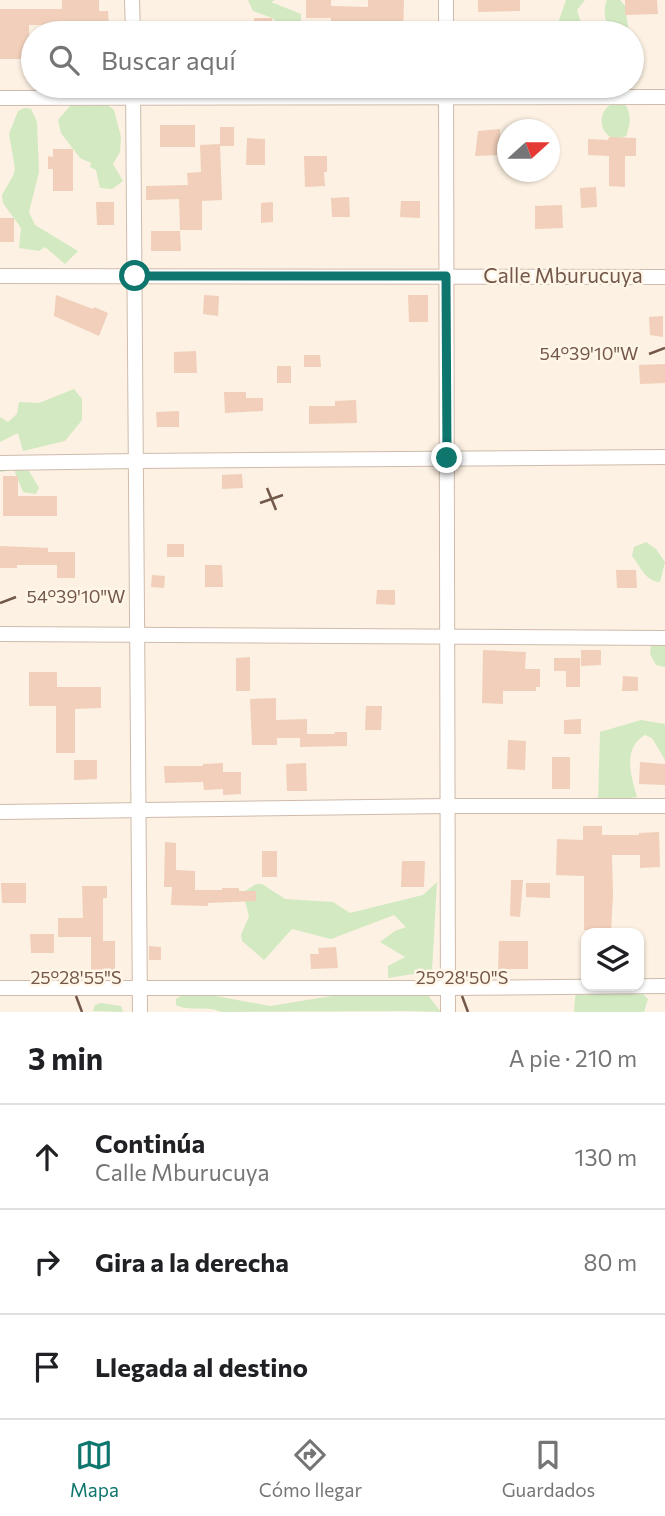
<!DOCTYPE html>
<html lang="es">
<meta charset="utf-8">
<style>
:root{--surface:#fff;--page:#f6f6f6;--text:#202124;--muted:#757577;--line:#e0e0e0;--accent:#0f766e}
body{margin:0;font-family:Commissioner,sans-serif;background:var(--page);color:var(--text)}
.controls{position:absolute;right:21px;bottom:21px;display:grid;overflow:hidden;border-radius:14px;box-shadow:0 2px 5px #0004}
.controls button{width:63px;height:63px;display:grid;place-items:center;padding:0;border:0;border-bottom:2px solid var(--line);background:var(--surface);color:var(--text);font:35px sans-serif}
.compass{position:absolute;left:497px;top:119px;width:63px;height:63px;border-radius:50%;background:var(--surface);box-shadow:0 2px 5px #0004;rotate:69deg}
.stop{position:absolute;width:21px;height:21px;margin:-16px;border:5px solid #0f766e;border-radius:50%;background:#fff}
.stop.end{background:#0f766e;border-color:#fff;box-shadow:0 2px 7px #0008}
.list{margin:0;padding:0;list-style:none}
h2{display:flex;justify-content:space-between;align-items:center;height:91px;margin:0;padding:0 28px;font-size:30px}
h2 small{font-size:23px;font-weight:400;color:var(--muted)}
.list li{display:grid;grid-template-columns:46px 1fr auto;gap:21px;align-items:center;box-sizing:border-box;height:105px;padding:0 28px;border-top:2px solid var(--line)}
.list b{display:block;font-size:26px;white-space:nowrap}
.list p{margin:0;font-size:23px;white-space:nowrap;color:var(--muted)}
.list em{font-size:23px;font-style:normal;color:var(--muted)}
.icon{flex:none;width:38px;height:38px;fill:none;stroke:currentColor;stroke-width:2;stroke-linecap:round;stroke-linejoin:round}
.map{position:relative;flex:none;width:665px;height:1012px;overflow:hidden}
.search{position:absolute;background:var(--surface);box-shadow:0 2px 5px #0004;left:21px;right:21px;top:21px;height:77px;display:flex;align-items:center;gap:18px;box-sizing:border-box;padding:0 24px;border-radius:38px;color:var(--muted);font-size:26px}
.sheet{height:406px;background:var(--surface)}
nav{display:flex;justify-content:space-around;align-items:center;box-sizing:border-box;height:98px;border-top:2px solid var(--line);background:var(--surface);font-size:19px;color:var(--muted)}
nav a{display:grid;justify-items:center;gap:4px}
nav .on{color:var(--accent)}
.map>svg:first-child{display:block}
.green{fill:#d2e9c1}
.building{fill:#f1cfba}
.lines{fill:none;stroke-linecap:round;stroke-linejoin:round}
.minor-casing{stroke:#cfbbac;stroke-width:16}
.minor{stroke:#fff;stroke-width:14}
.route{stroke:#0f766e;stroke-width:9}
.ticks{fill:none;stroke:#735749;stroke-width:2.5}
.labels{text-anchor:middle;stroke-width:5;stroke-linejoin:round;paint-order:stroke}
.street-label{font-size:21px;fill:#735749;stroke:#fff6e8}
.ticks-label{font-size:18px;text-anchor:middle;fill:#735749;stroke:#fff6e8;stroke-width:5;stroke-linejoin:round;paint-order:stroke}
</style>
<div class="map">
<svg width="665" height="1012" viewBox="0 0 665 1012">
<rect width="100%" height="100%" fill="#fcf1e2"/>
<g class="green">
<polygon points="248,0 275,0 271,2 301,14 301,21 282,26 272,18 253,11"/>
<polygon points="566,0 585,0 577,10 580,20 590,27 590,33 546,33 556,29"/>
<path d="M607,0H620L625,6L629,33H610C606,22 602,11 607,0Z"/>
<path d="M622,100C632,113 631,122 626,136C599,148 590,105 622,100Z"/>
<polygon points="104,102 114,110 121,137 120,152 113,164 123,181 112,189 100,188 96,170 90,167 91,163 80,158 61,133 58,120 71,105"/>
<polygon points="24,108 31,109 37,122 39,172 29,212 35,225 78,251 65,264 45,247 39,251 19,248 21,228 3,203 2,195 14,174 15,168 9,134 18,111"/>
<polygon points="74,389 82,399 82,420 65,441 23,451 18,433 0,442 0,417 8,422 17,414 19,402 39,403"/>
<polygon points="0,465 29,471 39,488 36,494 23,492 14,470 0,472"/>
<path d="M646,542L656,549L665,562L660,582C645,581 641,567 632,556L634,547Z"/>
<polygon points="665,631 665,667 656,665 650,654 652,632"/>
<path d="M641,720L665,724V760L652,738L645,735C622,748 631,776 637,797L598,803L600,732Z"/>
<polygon points="437,882 432,971 388,978 388,966 405,957 380,942 395,931 406,927 394,915 331,939 292,929 264,960 242,941 241,935 249,916 244,897 245,891 256,884 262,884 285,899 333,902 350,913 423,895"/>
<polygon points="622,989 643,994 648,999 644,1012 575,1012 574,1010 576,990"/>
<path d="M363,991L427,994L441,1012L409,1011L221,1012C207,1005 189,1012 176,1005V999L187,992H194L270,1006Z"/>
<polygon points="101,1003 121,1006 123,1012 93,1011 95,1005"/>
</g>
<g class="building">
<polygon points="62,0 99,0 99,11 108,11 109,29 69,29 69,25 29,25 29,59 0,59 0,9 62,9"/>
<rect x="306" y="0" width="25" height="18"/>
<polygon points="368,0 404,0 403,33 368,33 368,23 331,23 331,6 368,7"/>
<polygon points="478,0 520,0 520,11 478,12"/>
<polygon points="625,0 657,0 658,14 625,15"/>
<rect x="254" y="18" width="18" height="15"/>
<rect x="160" y="125" width="35" height="22"/>
<rect x="220" y="127" width="14" height="19"/>
<polygon points="500,129 500,155 475,156 478,131"/>
<polygon points="609,137 636,138 636,156 625,156 625,187 609,186 609,156 588,155 588,139 608,140"/>
<polygon points="247,138 265,139 265,165 246,165"/>
<polygon points="220,144 222,200 202,201 202,230 180,230 179,199 146,200 146,186 188,185 187,173 201,172 200,145"/>
<polygon points="53,149 73,149 73,191 53,191 53,169 48,169 48,156 53,157"/>
<polygon points="304,156 327,156 327,172 324,172 325,186 305,187"/>
<polygon points="596,187 597,207 581,208 580,188"/>
<polygon points="349,197 350,217 332,217 331,198"/>
<polygon points="401,201 420,201 420,218 400,217"/>
<polygon points="96,202 114,202 114,225 97,225"/>
<polygon points="273,202 273,222 261,223 261,203"/>
<polygon points="562,205 563,228 535,229 535,206"/>
<rect x="0" y="218" width="14" height="24"/>
<polygon points="151,231 180,231 181,251 151,251"/>
<polygon points="56,295 93,309 94,307 108,313 99,336 54,316"/>
<polygon points="204,295 219,296 218,316 203,314"/>
<polygon points="408,295 428,295 428,322 409,322"/>
<polygon points="663,316 663,337 650,335 649,317"/>
<polygon points="196,351 197,373 174,373 174,352"/>
<polygon points="304,355 320,355 321,367 304,367"/>
<polygon points="665,364 665,383 640,384 639,365"/>
<rect x="277" y="366" width="14" height="17"/>
<polygon points="224,392 246,392 246,398 263,398 263,411 225,413"/>
<polygon points="356,400 357,423 309,424 309,406 335,406 335,401"/>
<polygon points="179,411 179,427 157,427 156,412"/>
<polygon points="242,474 243,488 222,489 222,475"/>
<polygon points="3,476 18,476 18,496 57,496 57,516 3,516"/>
<rect x="167" y="544" width="17" height="13"/>
<polygon points="0,546 48,548 48,552 75,552 75,578 57,578 57,565 17,565 17,568 0,568"/>
<polygon points="205,565 222,565 223,587 205,587"/>
<polygon points="616,570 636,570 637,588 617,588"/>
<polygon points="152,575 165,576 164,588 151,587"/>
<polygon points="377,590 395,590 395,605 376,604"/>
<polygon points="483,650 526,652 525,669 540,669 540,687 536,687 536,691 503,691 503,704 482,703"/>
<polygon points="581,650 601,650 601,665 581,666"/>
<polygon points="250,657 250,691 236,691 236,658"/>
<polygon points="554,658 580,658 580,687 566,687 566,671 554,671"/>
<polygon points="29,672 57,672 57,687 101,687 101,708 75,709 75,753 56,753 56,706 29,706"/>
<polygon points="623,676 638,677 638,691 622,691"/>
<polygon points="276,698 276,720 307,719 307,734 334,734 335,732 347,732 347,746 300,747 300,738 277,738 277,745 252,745 250,699"/>
<polygon points="366,706 382,706 381,730 365,730"/>
<polygon points="581,719 581,734 564,734 564,720"/>
<polygon points="508,740 526,741 525,770 507,769"/>
<rect x="552" y="757" width="18" height="32"/>
<polygon points="74,760 97,760 97,779 74,780"/>
<polygon points="640,762 665,764 665,785 639,784"/>
<polygon points="223,763 223,772 241,772 241,794 223,795 223,789 204,790 203,782 165,783 164,766 203,766 203,764"/>
<polygon points="306,763 307,791 287,791 286,764"/>
<polygon points="583,826 602,826 602,835 639,835 639,833 659,832 660,867 640,868 640,855 612,855 613,895 611,931 584,930 584,876 556,875 557,839 583,840"/>
<polygon points="165,842 176,843 176,870 195,871 195,890 222,890 222,888 239,888 239,891 256,891 256,901 208,903 208,906 171,905 172,887 164,887"/>
<rect x="262" y="851" width="15" height="26"/>
<polygon points="402,861 425,861 424,887 401,887"/>
<polygon points="511,880 523,880 520,917 510,916"/>
<polygon points="1,883 26,883 26,903 2,903"/>
<polygon points="526,883 550,883 550,898 526,897"/>
<polygon points="82,886 107,886 107,898 103,898 103,941 115,941 115,974 91,974 91,937 58,937 58,918 83,918"/>
<polygon points="30,934 54,934 54,953 31,953"/>
<polygon points="499,941 528,941 528,969 498,969"/>
<polygon points="149,946 161,947 161,960 149,960"/>
<polygon points="336,947 338,968 311,969 310,954 319,954 318,948"/>
</g>
<g class="lines">
<defs>
<g id="minor">
<polyline points="132,0 133,33"/>
<polyline points="446,0 446,33"/>
<polyline points="133,86 140,1012"/>
<polyline points="446,86 448,1012"/>
<polyline points="0,98 665,97"/>
<polyline points="0,276 665,277"/>
<polyline points="0,463 136,461 665,457"/>
<polyline points="0,634 665,638"/>
<polyline points="0,812 447,806 665,806"/>
<polyline points="0,988 448,988 665,986"/>
</g>
</defs>
<use href="#minor" class="minor-casing"/>
<use href="#minor" class="minor"/>
</g>
<g class="lines">
<polyline class="route" points="135,276 446,276 447,458"/>
</g>
<path class="ticks" d="M649,354L665,348M267,488L276,510M260,503L283,495M0,603L16,597M76,996L82,1012M462,996L468,1012"/>
<g class="labels">
<g class="street-label">
<text x="563" y="283">Calle Mburucuya</text>
</g>
</g>
<g class="ticks-label">
<text x="589" y="360">54°39'10"W</text>
<text x="76" y="603">54°39'10"W</text>
<text x="76" y="984">25°28'55"S</text>
<text x="462" y="984">25°28'50"S</text>
</g>
</svg>
<div class="controls">
<button><svg class="icon" aria-label="layers" viewBox="0 0 24 24"><path d="M12 4l9 5-9 5-9-5zM3 14l9 5 9-5"/></svg></button>
</div>
<svg class="compass" viewBox="-18 -18 36 36"><path d="M0-13l5 13h-10z" fill="#e53935"/><path d="M0 13l5-13h-10z" fill="#757577"/></svg>
<div class="stop" style="left:135px;top:276px"></div>
<div class="stop end" style="left:447px;top:458px"></div>
<div class="search"><svg class="icon" aria-label="search" viewBox="0 0 24 24"><circle cx="10" cy="10" r="6"/><path d="M15 15l6 6"/></svg>Buscar aquí</div>
</div>
<section class="sheet">
<h2>3 min<small>A pie · 210 m</small></h2>
<ul class="list">
<li><svg class="icon" aria-label="ahead" viewBox="0 0 24 24"><path d="M12 20V5M6 11l6-6 6 6"/></svg><div><b>Continúa</b><p>Calle Mburucuya</p></div><em>130 m</em></li>
<li><svg class="icon" aria-label="right" viewBox="0 0 24 24"><path d="M7 20v-9h11M14 6l5 5-5 5"/></svg><div><b>Gira a la derecha</b></div><em>80 m</em></li>
<li><svg class="icon" aria-label="arrive" viewBox="0 0 24 24"><path d="M6 21V4h12l-3 4 3 4H6"/></svg><div><b>Llegada al destino</b></div></li>
</ul>
</section>
<nav>
<a class="on"><svg class="icon" aria-label="map" viewBox="0 0 24 24"><path d="M3 6l6-2 6 2 6-2v14l-6 2-6-2-6 2zM9 4v14M15 6v14"/></svg>Mapa</a>
<a><svg class="icon" aria-label="directions" viewBox="0 0 24 24"><path d="M12 3l9 9-9 9-9-9zM9 14v-3h6M13 9l2 2-2 2"/></svg>Cómo llegar</a>
<a><svg class="icon" aria-label="saved" viewBox="0 0 24 24"><path d="M7 4h10v16l-5-4-5 4z"/></svg>Guardados</a>
</nav>
